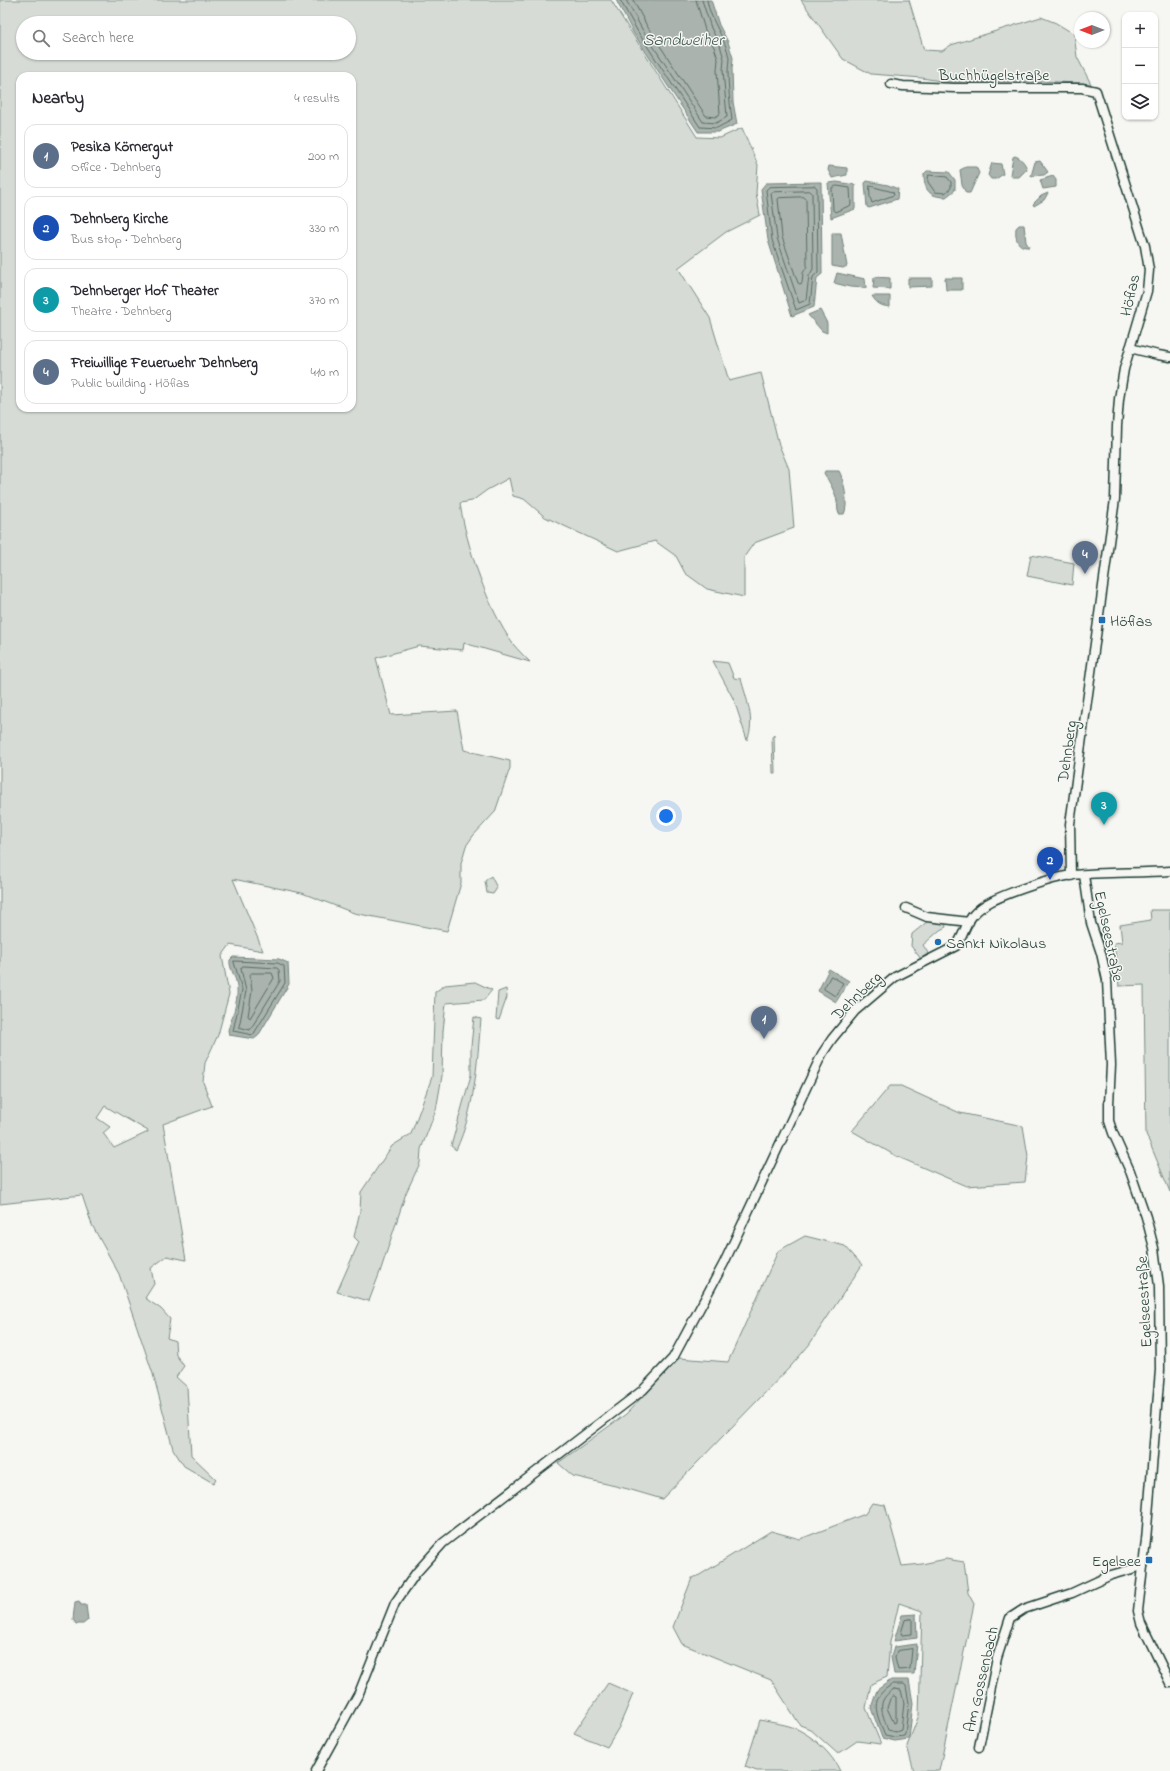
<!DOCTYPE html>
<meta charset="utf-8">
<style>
:root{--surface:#fff;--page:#f7f7f7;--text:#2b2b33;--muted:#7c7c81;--line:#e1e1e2;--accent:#1a73e8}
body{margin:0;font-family:"Indie Flower",sans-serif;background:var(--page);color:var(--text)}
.controls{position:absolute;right:12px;top:12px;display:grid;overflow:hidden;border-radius:8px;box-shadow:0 1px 3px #0004}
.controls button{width:36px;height:36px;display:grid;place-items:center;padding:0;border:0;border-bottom:1px solid var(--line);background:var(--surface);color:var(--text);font:20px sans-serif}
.compass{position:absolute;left:1074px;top:12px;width:36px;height:36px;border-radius:50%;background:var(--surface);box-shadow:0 1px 3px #0004;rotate:270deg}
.you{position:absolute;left:666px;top:816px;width:14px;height:14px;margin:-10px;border:3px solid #fff;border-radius:50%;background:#1a73e8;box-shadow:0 0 0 6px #1a73e833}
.badge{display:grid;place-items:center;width:26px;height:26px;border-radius:50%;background:var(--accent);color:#fff;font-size:13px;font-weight:700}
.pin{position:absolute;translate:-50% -33px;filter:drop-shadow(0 1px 2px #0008)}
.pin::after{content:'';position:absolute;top:21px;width:14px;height:12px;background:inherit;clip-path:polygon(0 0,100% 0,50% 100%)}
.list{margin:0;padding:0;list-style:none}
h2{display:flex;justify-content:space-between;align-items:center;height:52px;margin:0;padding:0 16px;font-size:17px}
h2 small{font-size:13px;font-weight:400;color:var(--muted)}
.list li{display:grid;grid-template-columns:26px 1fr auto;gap:12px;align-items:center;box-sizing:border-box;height:64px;margin:0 8px 8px;padding:0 8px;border:1px solid var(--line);border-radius:12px}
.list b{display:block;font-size:15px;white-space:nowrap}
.list p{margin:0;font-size:13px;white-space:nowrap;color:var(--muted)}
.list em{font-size:13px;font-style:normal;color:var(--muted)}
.icon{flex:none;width:22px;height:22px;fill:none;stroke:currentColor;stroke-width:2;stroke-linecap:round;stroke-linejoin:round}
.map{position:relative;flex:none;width:1170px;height:1771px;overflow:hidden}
.search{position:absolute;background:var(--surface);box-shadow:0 1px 3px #0004;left:16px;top:16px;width:340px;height:44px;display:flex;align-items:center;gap:10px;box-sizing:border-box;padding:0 14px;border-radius:22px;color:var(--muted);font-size:15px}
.panel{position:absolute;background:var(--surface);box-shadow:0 1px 3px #0004;left:16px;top:72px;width:340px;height:340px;border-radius:12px}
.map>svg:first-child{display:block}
.green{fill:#d6dbd6;stroke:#7a8c85;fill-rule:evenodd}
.water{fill:#aab3ae;stroke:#72847d}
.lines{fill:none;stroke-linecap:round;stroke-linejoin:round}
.shore{stroke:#576c65;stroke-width:1}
.minor-casing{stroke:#1f3d34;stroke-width:11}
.minor{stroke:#f6f6f2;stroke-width:8}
.poi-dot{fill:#1f6fb2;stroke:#f6f6f2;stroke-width:1.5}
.labels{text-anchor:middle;stroke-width:3;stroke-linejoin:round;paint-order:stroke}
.street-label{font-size:16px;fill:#1f3d34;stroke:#f6f6f2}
.poi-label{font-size:16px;fill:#1f3d34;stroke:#f6f6f2;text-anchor:start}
.water-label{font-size:17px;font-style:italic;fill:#425a52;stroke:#f6f6f2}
</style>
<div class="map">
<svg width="1170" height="1771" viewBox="0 0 1170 1771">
<rect width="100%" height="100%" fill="#f6f6f2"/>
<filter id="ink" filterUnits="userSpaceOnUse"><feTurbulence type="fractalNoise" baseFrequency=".025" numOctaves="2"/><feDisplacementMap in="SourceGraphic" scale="8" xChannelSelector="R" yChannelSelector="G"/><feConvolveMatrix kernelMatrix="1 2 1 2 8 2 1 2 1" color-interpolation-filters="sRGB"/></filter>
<g filter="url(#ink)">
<g class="green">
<path d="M0,0H611L697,137L720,138L742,128L758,165L756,193L760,215L726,232L678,268L710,318L729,381L761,373L779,445L789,469L794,528L754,543L744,557V597L707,589L685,573L676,556L655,541L618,551L545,517L524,499L513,496L509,478L487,490L472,501L460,503C466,545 488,609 513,644C518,650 524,656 530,662L464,643L463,650L419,646L376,658L391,715L457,711L464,750L510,761V768L495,812L473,836L466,846L461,863V883L447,931L354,913L302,893L233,879L263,951L230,945L222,956L229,994L218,1035L205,1063L203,1082L212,1106L163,1124L186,1260L167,1256L151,1268L154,1284L145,1298L161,1309L170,1319L167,1338L175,1341L176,1355L184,1366L176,1377L187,1387L191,1455L216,1479L213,1483L184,1466L173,1449L153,1374L119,1274L92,1225L82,1195L0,1204ZM23,23H349V53H23ZM20,76H352V408H20ZM105,1106L148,1131V1132L114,1148L103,1133L110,1127L97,1118Z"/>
<polygon points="801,0 909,0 924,50 942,51 951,45 1041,17 1056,23 1074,34 1077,57 1091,84 1042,81 947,82 922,78 871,74 843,59"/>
<polygon points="1031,555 1074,563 1072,585 1027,576"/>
<path d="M713,661L728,663L734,678L741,679C746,698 756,721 747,740L734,700Z"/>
<polygon points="774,735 775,773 773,773 772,737"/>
<polygon points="491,876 497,888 493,894 487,893 485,881"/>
<polygon points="1150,910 1170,910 1170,1192 1146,1134 1144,985 1119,986 1114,943 1122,942 1120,925 1151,920"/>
<polygon points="928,921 945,922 946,927 940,930 923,945 928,953 921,959 911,946 912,934"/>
<polygon points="475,982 492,990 484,1000 446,1003 443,1031 442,1076 436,1110 421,1149 420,1163 406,1193 380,1272 369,1301 337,1292 359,1242 354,1237 360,1211 361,1192 392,1146 411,1134 432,1077 435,992 445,985"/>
<polygon points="506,989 507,997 499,1020 496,1019 498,992"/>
<path d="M474,1017L481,1019C477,1063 475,1110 456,1150L451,1146L471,1075V1046Z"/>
<polygon points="890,1086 901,1086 960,1113 1023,1126 1028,1156 1025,1182 966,1186 896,1156 852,1131"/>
<polygon points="805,1236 845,1246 862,1265 809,1345 791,1366 662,1499 628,1489 573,1476 558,1463 626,1414 679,1358 728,1362 778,1251"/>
<polygon points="872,1503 885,1505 902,1566 922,1564 946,1559 964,1562 968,1593 974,1604 939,1771 914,1771 907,1746 919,1715 922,1611 899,1603 890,1642 887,1677 871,1684 866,1708 881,1744 857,1741 838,1754 810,1729 800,1725 771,1680 682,1644 673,1627 692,1578 698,1576 771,1531 800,1539 865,1514"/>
<polygon points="608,1683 633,1694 619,1727 607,1747 574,1733"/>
<path d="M760,1720C772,1723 788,1724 799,1730C816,1739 832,1754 840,1771H757L745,1767Z"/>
</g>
<g class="water">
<polygon points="616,0 711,0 719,25 728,42 733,58 732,69 733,102 737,124 718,132 698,132 634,34"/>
<path d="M1015,156C1021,158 1025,163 1027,169L1019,177H1012L1010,175L1013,157Z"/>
<polygon points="1040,161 1048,172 1044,175 1031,176 1035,162"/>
<polygon points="992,163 1001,164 1003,174 996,179 991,179 988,175"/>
<polygon points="829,166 847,168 847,175 832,178 828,170"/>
<polygon points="966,167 976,167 979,173 970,193 966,193 962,185 960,170"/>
<path d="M927,171L949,172L955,180V190L946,197C929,197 924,190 924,174Z"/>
<polygon points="1053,176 1056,180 1056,187 1043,189 1040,180"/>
<polygon points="867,181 888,185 898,189 897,199 869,208 867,207 865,183"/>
<polygon points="821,182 822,274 817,278 814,307 792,316 768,240 761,189 766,183"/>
<polygon points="837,182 855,185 855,209 831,218 828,183"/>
<polygon points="1048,193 1044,200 1034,206 1033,204 1041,196"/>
<path d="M1019,225H1024L1026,242L1029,247C1017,248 1015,238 1016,228Z"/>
<polygon points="832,233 841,233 847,266 843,268 832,266"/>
<polygon points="837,273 865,279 866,288 850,287 834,283"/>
<polygon points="875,277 890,278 890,289 873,288 874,278"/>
<polygon points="908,278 932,278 932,286 908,287"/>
<polygon points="945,278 962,278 962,290 946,290"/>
<path d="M872,296H890V307C881,306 877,304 872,296Z"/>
<polygon points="820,310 827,323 827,333 822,331 808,315"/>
<path d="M825,471H839C844,479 849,506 844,514H839C837,510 838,506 837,501C835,491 829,482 824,473Z"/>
<path d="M233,957L279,959L288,963L289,984L258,1036L254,1039L229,1035L228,1030C233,1015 240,997 236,981C234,974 229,967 230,960Z"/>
<polygon points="829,969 849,981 836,1002 818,991"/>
<polygon points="79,1601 81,1605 86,1605 88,1620 83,1624 76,1624 73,1619 75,1602"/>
<polygon points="916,1614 917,1638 894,1641 902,1615"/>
<polygon points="917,1644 914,1674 894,1674 891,1657 894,1647"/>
<polygon points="891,1680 909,1680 913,1703 909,1739 895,1741 882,1738 871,1708 877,1690"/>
</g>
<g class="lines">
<g class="shore">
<path d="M620,0L638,32L700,127L717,128L732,120C730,104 728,87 728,71C728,67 729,62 729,58C726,38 710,21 707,0"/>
<polyline points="626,0 642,29 703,122 716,123 727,117 723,70 724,59 720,45 711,28 702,0"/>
<polyline points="633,0 647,26 706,116 715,117 720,114 717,70 718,59 714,47 705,30 696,0"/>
<polygon points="929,175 947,177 951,182 951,188 945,193 935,192 928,182"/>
<polygon points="815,186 817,188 818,272 813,277 810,304 796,310 772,240 766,190 769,187"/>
<polygon points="837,186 850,188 851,205 835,212 833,210 832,188"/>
<polygon points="870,186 893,192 894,195 872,203 870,197"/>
<polygon points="810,191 812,193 813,269 809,276 806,300 799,303 777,238 771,193 773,192"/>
<polygon points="804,197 806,199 807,266 803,273 802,283 800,284 798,283 782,237 778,199 779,198"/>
<polygon points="234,961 278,963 284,966 285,983 253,1035 233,1031 242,990"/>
<polygon points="243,966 277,968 279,970 280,981 250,1030 239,1027 246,991 241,969"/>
<polygon points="252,973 272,973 274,978 250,1018 248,1016 252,991 250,975"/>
<polygon points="831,976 843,983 835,996 824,989"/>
<polygon points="912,1619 912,1634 902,1635 901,1633 905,1620"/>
<polygon points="912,1649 910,1669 898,1670 895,1658 897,1651"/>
<path d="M893,1684H904L906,1686L909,1703L905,1734L904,1736L895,1737L885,1735C876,1713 868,1698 893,1684Z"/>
<path d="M894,1689L901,1690L904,1703L901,1730L896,1732L888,1730C882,1712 875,1701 894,1689Z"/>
<polygon points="894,1696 896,1697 896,1722 894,1723 887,1708 890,1699"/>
</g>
<defs>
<g id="minor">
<polyline points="891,84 903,86 954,88 1082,88 1096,91 1145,246 1149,270 1147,291 1124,369 1119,399 1117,426 1115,499 1070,824 1071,876"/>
<polyline points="1130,348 1158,355 1170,357"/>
<polyline points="1084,875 1091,923 1101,953 1107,980 1111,1065 1109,1104 1109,1121 1113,1133 1130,1171 1146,1217 1154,1248 1159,1286 1160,1370 1146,1540 1138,1611 1141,1623 1170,1683"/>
<polyline points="906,908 927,917 969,922"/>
<polyline points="979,1747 997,1658 1010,1618 1024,1609 1072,1593 1111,1575 1143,1566"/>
<path d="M316,1771L359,1693L395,1603L416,1573L443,1543L643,1390L673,1358L724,1263L822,1054L832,1039L855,1011L895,977L956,946C964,936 965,923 974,914C984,903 1000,897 1013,892C1032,885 1052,878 1072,875C1104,872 1138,873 1170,871"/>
</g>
</defs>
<use href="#minor" class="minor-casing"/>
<use href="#minor" class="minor"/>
</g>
</g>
<g class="poi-dot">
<rect x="1098" y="616" width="8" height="8" rx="2"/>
<circle cx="938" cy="942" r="4"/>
<rect x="1145" y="1556" width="8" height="8" rx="2"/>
</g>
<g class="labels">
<g class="street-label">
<text x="994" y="80">Buchhügelstraße</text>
<text transform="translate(1129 295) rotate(-77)" y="6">Höflas</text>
<text transform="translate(1066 751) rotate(-82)" y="6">Dehnberg</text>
<text transform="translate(1110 936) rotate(78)" y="6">Egelseestraße</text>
<text transform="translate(856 995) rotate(-44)" y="6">Dehnberg</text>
<text transform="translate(1143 1302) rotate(-93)" y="6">Egelseestraße</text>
<text transform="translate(980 1679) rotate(-77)" y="6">Am Gossenbach</text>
</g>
<g class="poi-label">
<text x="1110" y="626">Höflas</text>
<text x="946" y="948">Sankt Nikolaus</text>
<text x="1141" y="1566" text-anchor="end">Egelsee</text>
</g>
<g class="water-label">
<text x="683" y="45">Sandweiher</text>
</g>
</g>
</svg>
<div class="controls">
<button>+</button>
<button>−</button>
<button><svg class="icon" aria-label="layers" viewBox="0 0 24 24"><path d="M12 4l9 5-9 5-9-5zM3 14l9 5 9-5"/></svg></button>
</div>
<svg class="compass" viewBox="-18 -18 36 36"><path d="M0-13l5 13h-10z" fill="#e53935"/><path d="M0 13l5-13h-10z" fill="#7c7c81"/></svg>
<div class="you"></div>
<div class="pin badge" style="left:764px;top:1039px;background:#5c6f8a">1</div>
<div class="pin badge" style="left:1050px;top:880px;background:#1a4fb4">2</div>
<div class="pin badge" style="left:1104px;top:825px;background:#0f9aa8">3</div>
<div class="pin badge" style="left:1085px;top:574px;background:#5c6f8a">4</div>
<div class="search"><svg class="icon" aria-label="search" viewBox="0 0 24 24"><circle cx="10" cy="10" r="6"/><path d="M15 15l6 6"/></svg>Search here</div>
<section class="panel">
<h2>Nearby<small>4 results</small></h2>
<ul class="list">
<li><span class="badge" style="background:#5c6f8a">1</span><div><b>Pesika Körnergut</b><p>Office · Dehnberg</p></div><em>200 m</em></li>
<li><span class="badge" style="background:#1a4fb4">2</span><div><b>Dehnberg Kirche</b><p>Bus stop · Dehnberg</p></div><em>330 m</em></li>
<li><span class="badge" style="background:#0f9aa8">3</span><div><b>Dehnberger Hof Theater</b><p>Theatre · Dehnberg</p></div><em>370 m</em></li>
<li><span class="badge" style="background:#5c6f8a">4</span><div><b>Freiwillige Feuerwehr Dehnberg</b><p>Public building · Höflas</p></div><em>410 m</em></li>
</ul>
</section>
</div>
